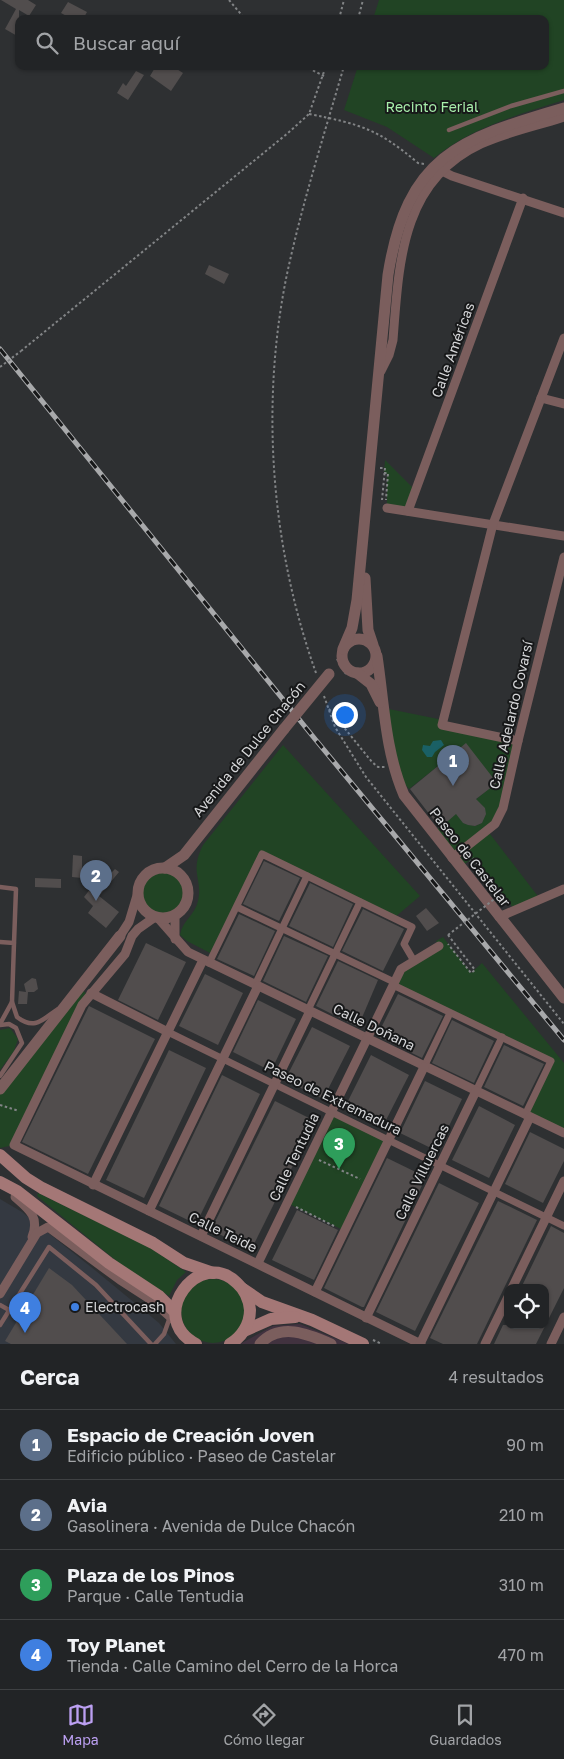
<!DOCTYPE html>
<html lang="es">
<meta charset="utf-8">
<style>
:root{--surface:#222426;--page:#2e3032;--text:#f1f3f6;--muted:#a2a4a7;--line:#3f4143;--accent:#bca0f2}
body{margin:0;font-family:"Golos Text",sans-serif;background:var(--page);color:var(--text)}
.controls{position:absolute;right:15px;bottom:15px;display:grid;overflow:hidden;border-radius:10px;box-shadow:0 1px 4px #0004}
.controls button{width:45px;height:45px;display:grid;place-items:center;padding:0;border:0;border-bottom:1px solid var(--line);background:var(--surface);color:var(--text);font:25px sans-serif}
.you{position:absolute;left:344px;top:714px;width:18px;height:18px;margin:-12px;border:4px solid #fff;border-radius:50%;background:#1a73e8;box-shadow:0 0 0 8px #1a73e833}
.badge{display:grid;place-items:center;width:32px;height:32px;border-radius:50%;background:var(--accent);color:#fff;font-size:16px;font-weight:700}
.pin{position:absolute;translate:-50% -41px;filter:drop-shadow(0 1px 2px #0008)}
.pin::after{content:'';position:absolute;top:26px;width:18px;height:15px;background:inherit;clip-path:polygon(0 0,100% 0,50% 100%)}
.list{margin:0;padding:0;list-style:none}
h2{display:flex;justify-content:space-between;align-items:center;height:65px;margin:0;padding:0 20px;font-size:21px}
h2 small{font-size:16px;font-weight:400;color:var(--muted)}
.list li{display:grid;grid-template-columns:32px 1fr auto;gap:15px;align-items:center;box-sizing:border-box;height:70px;padding:0 20px;border-top:1px solid var(--line)}
.list b{display:block;font-size:19px;white-space:nowrap}
.list p{margin:0;font-size:16px;white-space:nowrap;color:var(--muted)}
.list em{font-size:16px;font-style:normal;color:var(--muted)}
.icon{flex:none;width:28px;height:28px;fill:none;stroke:currentColor;stroke-width:2;stroke-linecap:round;stroke-linejoin:round}
.map{position:relative;flex:none;width:564px;height:1344px;overflow:hidden}
.search{position:absolute;background:var(--surface);box-shadow:0 1px 4px #0004;left:15px;right:15px;top:15px;height:55px;display:flex;align-items:center;gap:12px;box-sizing:border-box;padding:0 18px;border-radius:10px;color:var(--muted);font-size:19px}
.sheet{height:345px;background:var(--surface)}
nav{display:flex;justify-content:space-around;align-items:center;box-sizing:border-box;height:70px;border-top:1px solid var(--line);background:var(--surface);font-size:14px;color:var(--muted)}
nav a{display:grid;justify-items:center;gap:2px}
nav .on{color:var(--accent)}
.map>svg:first-child{display:block}
.built{fill:#343941}
.industrial{fill:#41323f}
.green{fill:#214424}
.water{fill:#1a6065}
.building{fill:#514d4d}
.lines{fill:none;stroke-linecap:round;stroke-linejoin:round}
.path{stroke:#828486;stroke-width:2;stroke-dasharray:2.5 2.5;stroke-linecap:butt}
.service{stroke:#7b5e5d;stroke-width:4.5}
.pedestrian{stroke:#7b5e5d;stroke-width:7}
.minor{stroke:#7b5e5d;stroke-width:9}
.tertiary{stroke:#7b5e5d;stroke-width:11}
.secondary{stroke:#a47776;stroke-width:12}
.rail-casing{stroke:#a8a9ab;stroke-width:5}
.rail{stroke:#171819;stroke-width:3;stroke-dasharray:9;stroke-linecap:butt}
.path-bridge{stroke:#828486;stroke-width:2;stroke-dasharray:2.5 2.5;stroke-linecap:butt}
.tertiary-bridge{stroke:#7b5e5d;stroke-width:11}
.shop-dot{fill:#3f7fe0;stroke:#171819;stroke-width:2}
.labels{text-anchor:middle;stroke-width:4;stroke-linejoin:round;paint-order:stroke}
.park-label{font-size:14px;fill:#a7edaa;stroke:#171819}
.street-label{font-size:14px;fill:#d5d6d8;stroke:#171819}
.poi-label{font-size:14px;fill:#d5d6d8;stroke:#171819;text-anchor:start}
</style>
<div class="map">
<svg width="564" height="1344" viewBox="0 0 564 1344">
<rect width="100%" height="100%" fill="#2e3032"/>
<polygon class="built" points="0,1199 22,1212 96,1271 159,1323 176,1344 0,1344"/>
<polygon class="industrial" points="300,1324 349,1344 240,1344 273,1326"/>
<g class="green">
<path d="M379,0H564V100C518,115 472,127 434,158L387,127L344,110L358,66H545V19H373Z"/>
<polygon points="385,460 416,491 408,511 387,508 387,474 384,473"/>
<path d="M384,708L443,720L442,724L518,741L503,808L487,830L540,899L515,910L473,858L459,868L433,833L459,811L463,823L475,826L482,823C486,812 486,804 474,801L496,783L466,744L409,789L394,772Z"/>
<path d="M283,745L420,896L394,918L262,854L212,954L187,941L180,935C182,921 195,915 198,901C203,878 189,873 203,845Z"/>
<circle cx="163" cy="893" r="22"/>
<polygon points="443,937 471,973 482,963 564,1063 564,1133 525,1115 551,1061 393,985 401,969 439,946 436,941"/>
<polygon points="79,987 89,996 14,1145 0,1148 0,1089"/>
<polygon points="10,1028 18,1039 14,1051 0,1070 0,1030"/>
<polygon points="331,1112 389,1140 345,1231 287,1203"/>
<polygon points="38,1193 149,1247 186,1272 177,1280 169,1296 119,1263 37,1196"/>
<circle cx="213" cy="1311" r="32"/>
</g>
<polygon class="water" points="441,740 444,745 435,752 432,757 427,757 422,750 423,745 430,746 433,741"/>
<g class="building">
<polygon points="1,0 28,0 36,5 29,16 19,10 19,37 5,29 16,9"/>
<polygon points="68,2 87,12 83,19 72,19 61,13"/>
<polygon points="156,66 172,66 183,73 171,91 150,76"/>
<polygon points="136,71 144,75 128,100 117,93 123,83 126,86"/>
<polygon points="209,265 229,274 224,284 205,274"/>
<polygon points="466,743 497,783 476,799 485,808 486,814 482,823 475,826 468,825 463,823 456,814 440,828 410,789"/>
<polygon points="73,855 82,856 82,878 72,877"/>
<polygon points="264,861 300,878 279,921 243,904"/>
<polygon points="115,869 119,872 99,896 119,912 106,928 88,913 93,906 84,897 98,879 102,882"/>
<polygon points="35,878 61,879 61,888 35,887"/>
<polygon points="310,883 353,904 333,947 289,926"/>
<polygon points="426,908 439,923 427,931 416,916"/>
<polygon points="363,909 404,929 383,971 342,951"/>
<polygon points="239,914 275,931 254,976 217,959"/>
<polygon points="284,936 328,956 306,1002 263,981"/>
<polygon points="146,943 186,962 158,1020 118,1000"/>
<polygon points="338,961 378,980 358,1027 316,1006"/>
<polygon points="205,974 243,993 218,1045 179,1026"/>
<polygon points="32,978 36,979 38,989 34,992 28,992 27,1004 18,1004 19,991 26,992 24,984"/>
<polygon points="398,994 443,1016 422,1058 377,1036"/>
<polygon points="258,1000 296,1019 271,1071 233,1052"/>
<polygon points="89,1006 155,1039 88,1174 22,1142"/>
<polygon points="452,1020 494,1041 474,1083 432,1063"/>
<polygon points="312,1027 350,1046 323,1099 285,1080"/>
<polygon points="504,1045 544,1064 523,1106 484,1087"/>
<polygon points="169,1050 206,1068 144,1198 106,1180"/>
<polygon points="371,1055 409,1075 383,1126 345,1107"/>
<polygon points="222,1075 260,1094 196,1224 159,1206"/>
<polygon points="425,1081 462,1099 437,1151 400,1133"/>
<polygon points="275,1101 315,1121 251,1250 211,1230"/>
<polygon points="479,1106 515,1125 489,1178 452,1160"/>
<polygon points="530,1132 564,1149 564,1161 543,1203 505,1184"/>
<polygon points="387,1158 426,1177 364,1307 362,1307 324,1288"/>
<polygon points="439,1183 479,1203 415,1331 376,1312"/>
<polygon points="498,1201 537,1220 477,1344 443,1344 430,1338"/>
<polygon points="297,1210 338,1230 314,1280 272,1260"/>
<polygon points="551,1226 564,1233 564,1288 536,1344 494,1344 503,1325 545,1325 545,1288 521,1288"/>
<polygon points="49,1268 72,1285 127,1344 11,1344 5,1341"/>
</g>
<g class="lines">
<g class="path">
<polyline points="229,0 245,19"/>
<polyline points="339,19 344,0"/>
<polyline points="358,19 363,0"/>
<polyline points="304,66 324,76"/>
<path d="M309,114C360,124 378,129 418,163L424,164"/>
<polyline points="21,351 288,133 309,114 326,66"/>
<polyline points="380,468 385,468 382,500"/>
<polyline points="384,473 388,473 386,500"/>
<polyline points="337,659 346,674"/>
<path d="M316,673C271,547 260,405 287,274C302,204 324,135 344,66"/>
<polyline points="324,696 335,727 366,777 564,1024"/>
<polyline points="329,709 372,762 378,767 385,767"/>
<polyline points="470,862 473,858 508,902"/>
<polyline points="448,935 475,970 471,973 448,944"/>
<polyline points="0,1105 19,1111"/>
<polyline points="319,1160 360,1179"/>
<polyline points="296,1207 336,1227"/>
<polyline points="373,1340 382,1344"/>
</g>
<g class="service">
<polyline points="449,130 511,106 564,91"/>
<polyline points="0,887 16,889 14,943"/>
<polyline points="0,942 14,943 12,1002 0,1024"/>
<path d="M12,1002L17,1017C35,1031 43,1019 58,1009"/>
<polyline points="0,1025 9,1024 16,1028 22,1043 0,1076"/>
<polyline points="0,1305 9,1310"/>
<polyline points="0,1325 49,1247 96,1285 151,1344"/>
<polyline points="155,1344 164,1334 170,1317"/>
</g>
<g class="pedestrian">
<polyline points="237,907 394,982"/>
<polyline points="209,963 262,854 412,927 404,944 414,961"/>
<polyline points="255,985 307,876"/>
<polyline points="393,985 551,1061 525,1115"/>
<polyline points="308,1010 360,902"/>
<polyline points="168,1032 564,1226"/>
<polyline points="424,1067 450,1013"/>
<polyline points="476,1091 502,1037"/>
</g>
<g class="minor">
<polyline points="442,171 452,176 564,213"/>
<path d="M381,371L389,355L393,340C399,263 401,181 481,144C507,132 537,126 564,117"/>
<polyline points="541,398 564,404"/>
<polyline points="387,508 564,536"/>
<polyline points="408,511 523,198"/>
<polyline points="518,741 442,725 493,524 564,338"/>
<polyline points="452,858 495,824 503,808 518,741 564,557"/>
<polyline points="175,915 175,939"/>
<polyline points="155,917 138,929 132,936 125,954 82,1005 14,1145 421,1344"/>
<polyline points="499,917 564,889"/>
<polyline points="158,918 188,952 564,1133"/>
<polyline points="120,936 129,922 138,892"/>
<polyline points="91,993 168,1032"/>
<polyline points="93,1185 203,960"/>
<path d="M15,1197C29,1209 40,1217 32,1237"/>
<polyline points="149,1211 258,986"/>
<polyline points="201,1236 310,1011"/>
<polyline points="258,1263 401,969 439,946"/>
<polyline points="512,1288 564,1181"/>
<polyline points="315,1292 424,1067"/>
<polyline points="0,1294 37,1233 48,1227 120,1280 151,1300 178,1324"/>
<polyline points="366,1318 476,1091"/>
<polyline points="420,1344 530,1117"/>
<polyline points="485,1344 508,1297"/>
<polyline points="551,1344 564,1317"/>
</g>
<g class="tertiary">
<polyline points="365,578 368,630 373,645"/>
<circle cx="359" cy="656" r="17"/>
<path d="M343,649L352,628L357,600L388,275C407,156 458,139 564,108"/>
<path d="M377,656C384,702 385,751 404,795L564,998"/>
<polyline points="357,673 371,684 380,702"/>
<circle cx="163" cy="893" r="25"/>
<polyline points="165,868 184,855 284,729"/>
<polyline points="0,1089 120,936"/>
<path d="M260,1344C280,1322 308,1334 331,1344"/>
</g>
<g class="secondary">
<polyline points="0,1155 26,1178 42,1188 153,1243 184,1263 213,1273"/>
<polyline points="0,1182 17,1191 109,1263 159,1296 175,1312"/>
<polyline points="243,1289 262,1302 312,1320 363,1344"/>
<polyline points="244,1331 271,1319 295,1317"/>
<path d="M196,1344C145,1317 200,1246 237,1283C245,1290 249,1299 250,1310C250,1324 242,1337 230,1344"/>
</g>
<defs>
<polyline id="rail" points="0,349 315,739 564,1040"/>
</defs>
<use href="#rail" class="rail-casing"/>
<use href="#rail" class="rail"/>
<g class="path-bridge">
<polyline points="0,367 21,351"/>
<polyline points="448,935 497,897"/>
</g>
<polyline class="tertiary-bridge" points="284,729 329,674"/>
</g>
<circle class="shop-dot" cx="75" cy="1307" r="5"/>
<g class="labels">
<g class="park-label">
<text x="432" y="112">Recinto Ferial</text>
</g>
<g class="street-label">
<text transform="translate(453 350) rotate(-70)" y="5">Calle Américas</text>
<text transform="translate(511 715) rotate(-77)" y="5">Calle Adelardo Covarsí</text>
<text transform="translate(249 749) rotate(-51)" y="5">Avenida de Dulce Chacón</text>
<text transform="translate(470 857) rotate(52)" y="5">Paseo de Castelar</text>
<text transform="translate(374 1027) rotate(26)" y="5">Calle Doñana</text>
<text transform="translate(333 1098) rotate(26)" y="5">Paseo de Extremadura</text>
<text transform="translate(294 1157) rotate(-64)" y="5">Calle Tentudia</text>
<text transform="translate(422 1172) rotate(-64)" y="5">Calle Villuercas</text>
<text transform="translate(223 1232) rotate(26)" y="5">Calle Teide</text>
</g>
<g class="poi-label">
<text x="85" y="1312">Electrocash</text>
</g>
</g>
</svg>
<div class="controls">
<button><svg class="icon" aria-label="locate" viewBox="0 0 24 24"><circle cx="12" cy="12" r="6"/><path d="M12 2v4M12 18v4M2 12h4M18 12h4"/></svg></button>
</div>
<div class="you"></div>
<div class="pin badge" style="left:453px;top:786px;background:#5c6f8a">1</div>
<div class="pin badge" style="left:96px;top:901px;background:#5c6f8a">2</div>
<div class="pin badge" style="left:339px;top:1169px;background:#2e9e5b">3</div>
<div class="pin badge" style="left:25px;top:1333px;background:#3f7fe0">4</div>
<div class="search"><svg class="icon" aria-label="search" viewBox="0 0 24 24"><circle cx="10" cy="10" r="6"/><path d="M15 15l6 6"/></svg>Buscar aquí</div>
</div>
<section class="sheet">
<h2>Cerca<small>4 resultados</small></h2>
<ul class="list">
<li><span class="badge" style="background:#5c6f8a">1</span><div><b>Espacio de Creación Joven</b><p>Edificio público · Paseo de Castelar</p></div><em>90 m</em></li>
<li><span class="badge" style="background:#5c6f8a">2</span><div><b>Avia</b><p>Gasolinera · Avenida de Dulce Chacón</p></div><em>210 m</em></li>
<li><span class="badge" style="background:#2e9e5b">3</span><div><b>Plaza de los Pinos</b><p>Parque · Calle Tentudia</p></div><em>310 m</em></li>
<li><span class="badge" style="background:#3f7fe0">4</span><div><b>Toy Planet</b><p>Tienda · Calle Camino del Cerro de la Horca</p></div><em>470 m</em></li>
</ul>
</section>
<nav>
<a class="on"><svg class="icon" aria-label="map" viewBox="0 0 24 24"><path d="M3 6l6-2 6 2 6-2v14l-6 2-6-2-6 2zM9 4v14M15 6v14"/></svg>Mapa</a>
<a><svg class="icon" aria-label="directions" viewBox="0 0 24 24"><path d="M12 3l9 9-9 9-9-9zM9 14v-3h6M13 9l2 2-2 2"/></svg>Cómo llegar</a>
<a><svg class="icon" aria-label="saved" viewBox="0 0 24 24"><path d="M7 4h10v16l-5-4-5 4z"/></svg>Guardados</a>
</nav>
